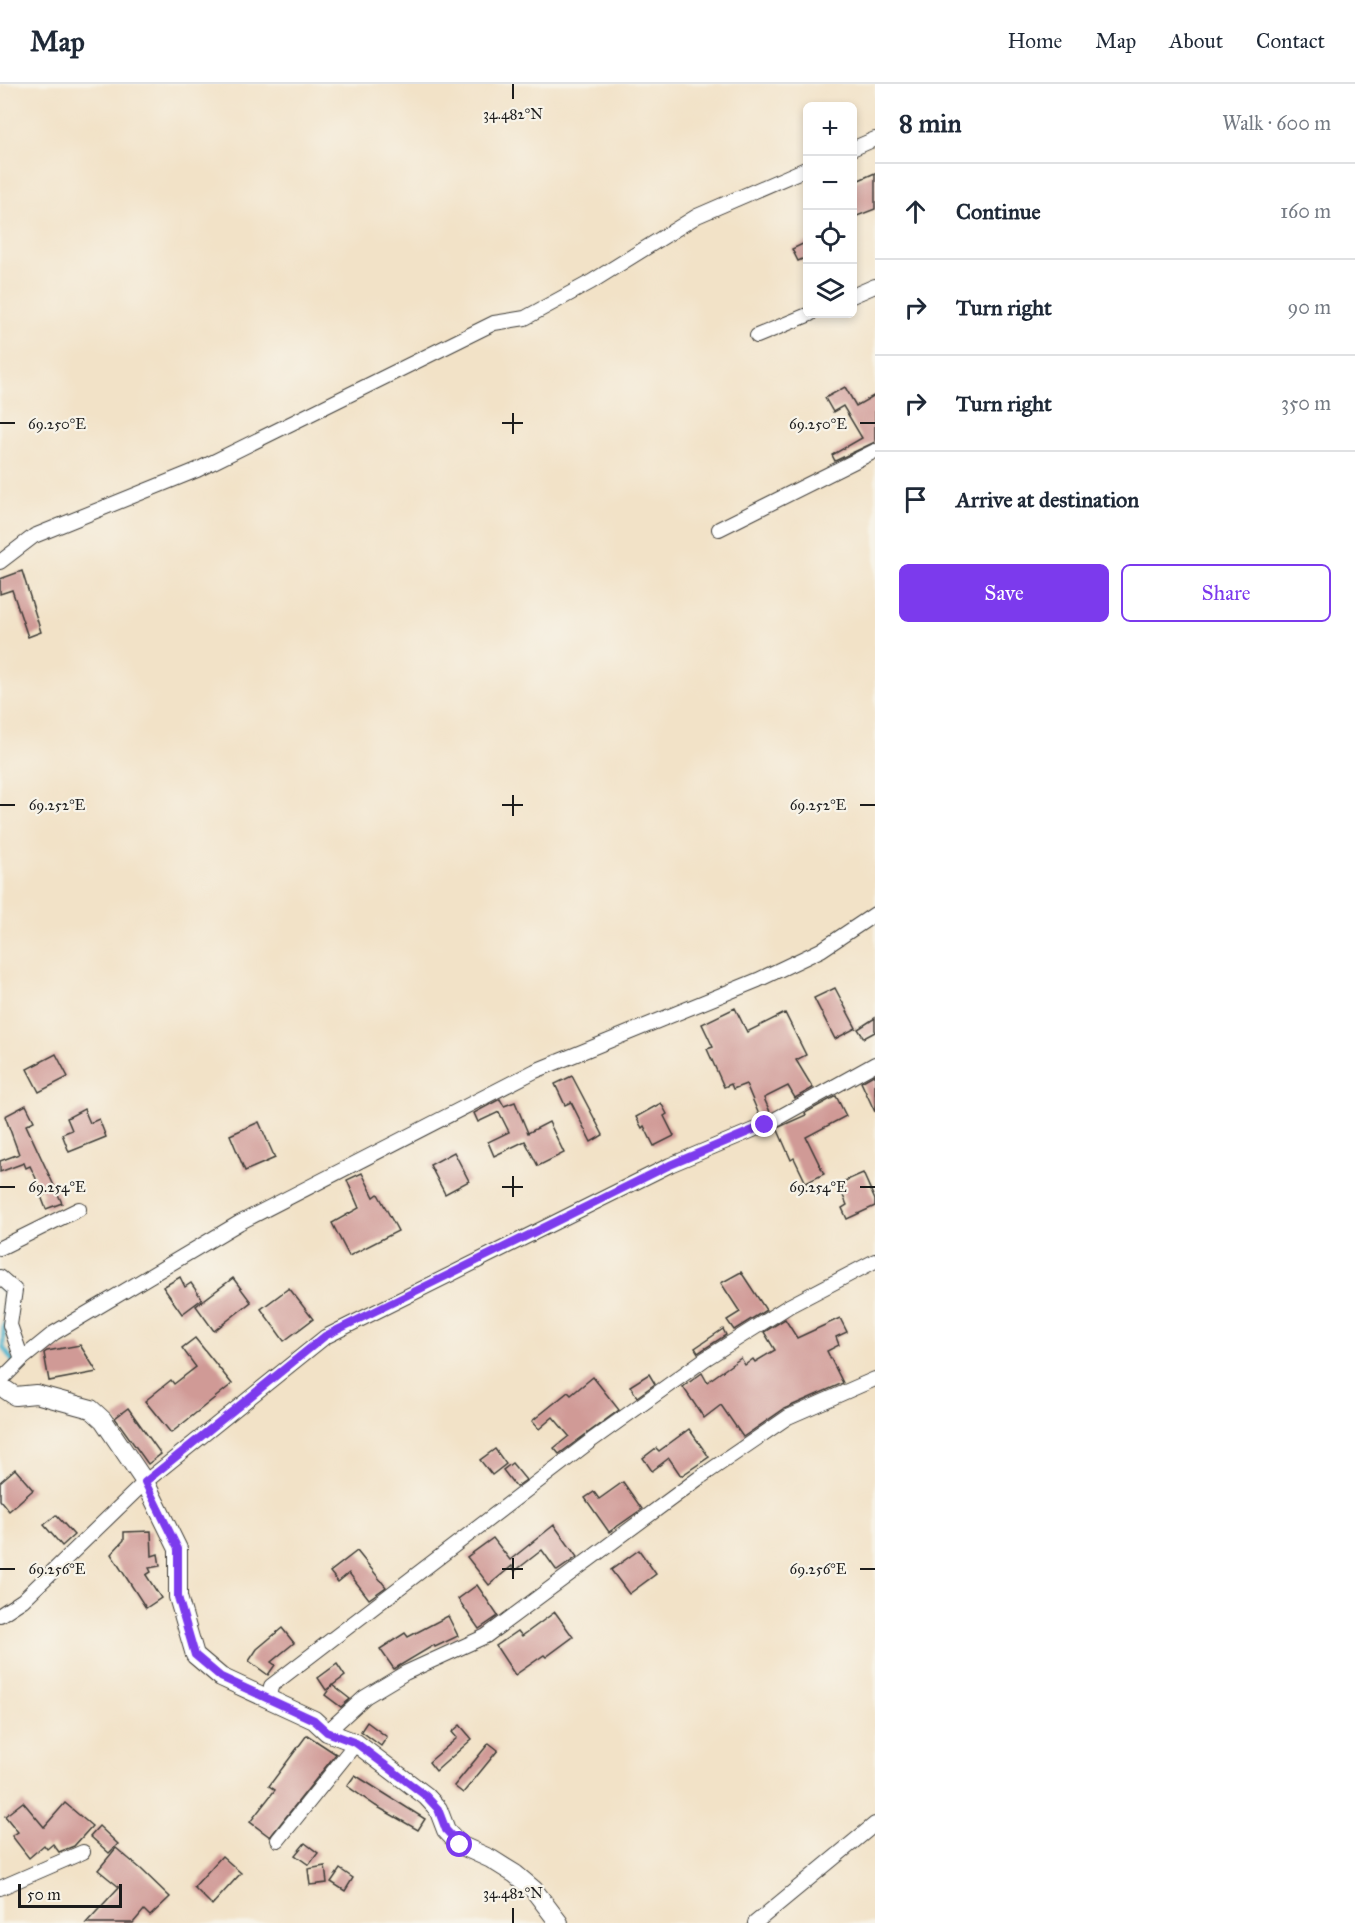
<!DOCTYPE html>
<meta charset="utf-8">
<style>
:root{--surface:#fff;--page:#f6f6f7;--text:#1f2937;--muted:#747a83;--line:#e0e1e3;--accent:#7c3aed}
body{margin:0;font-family:"IM FELL Great Primer",serif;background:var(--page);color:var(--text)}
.controls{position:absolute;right:18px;top:18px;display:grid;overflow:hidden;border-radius:9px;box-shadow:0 3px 9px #0003}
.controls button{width:54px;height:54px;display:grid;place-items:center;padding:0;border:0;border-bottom:2px solid var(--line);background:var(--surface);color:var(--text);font:30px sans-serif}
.scale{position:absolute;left:18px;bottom:15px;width:104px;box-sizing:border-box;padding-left:6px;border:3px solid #1c1c1c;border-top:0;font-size:16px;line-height:21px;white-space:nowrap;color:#1c1c1c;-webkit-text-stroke:4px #f7f3e8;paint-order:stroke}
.stop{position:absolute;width:18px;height:18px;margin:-14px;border:4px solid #7c3aed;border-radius:50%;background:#fff}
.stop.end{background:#7c3aed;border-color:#fff;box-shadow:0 2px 6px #0008}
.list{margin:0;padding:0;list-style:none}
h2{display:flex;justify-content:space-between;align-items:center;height:78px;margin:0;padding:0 24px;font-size:26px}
h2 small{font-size:20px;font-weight:400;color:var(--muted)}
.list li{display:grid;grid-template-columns:39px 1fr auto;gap:18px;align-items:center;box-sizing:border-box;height:96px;padding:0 24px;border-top:2px solid var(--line)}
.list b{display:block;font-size:22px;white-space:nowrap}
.list em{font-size:20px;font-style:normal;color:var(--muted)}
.actions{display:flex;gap:12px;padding:18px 24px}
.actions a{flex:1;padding:14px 0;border:2px solid var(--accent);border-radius:9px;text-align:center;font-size:21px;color:var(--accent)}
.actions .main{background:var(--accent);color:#fff}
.icon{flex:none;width:33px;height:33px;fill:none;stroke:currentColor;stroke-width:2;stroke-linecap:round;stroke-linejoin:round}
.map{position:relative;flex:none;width:875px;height:1839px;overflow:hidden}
header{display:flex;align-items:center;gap:36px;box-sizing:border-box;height:84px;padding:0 30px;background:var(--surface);border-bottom:2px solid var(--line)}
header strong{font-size:28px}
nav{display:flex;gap:33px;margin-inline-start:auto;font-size:21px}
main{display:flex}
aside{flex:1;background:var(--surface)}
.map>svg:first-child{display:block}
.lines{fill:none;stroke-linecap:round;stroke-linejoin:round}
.stream{stroke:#4eb4cd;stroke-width:4.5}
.building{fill:#d09a96}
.minor-casing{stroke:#3c3a36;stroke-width:16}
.tertiary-casing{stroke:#3c3a36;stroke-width:20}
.minor{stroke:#fff;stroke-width:14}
.tertiary{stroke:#fff;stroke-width:18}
.route{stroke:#7c3aed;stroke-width:8}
.ticks{fill:none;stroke:#1c1c1c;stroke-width:2}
.ticks-label{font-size:15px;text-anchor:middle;fill:#1c1c1c;stroke:#f7f3e8;stroke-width:4.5;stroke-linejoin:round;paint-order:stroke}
</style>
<header>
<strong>Map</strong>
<nav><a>Home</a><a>Map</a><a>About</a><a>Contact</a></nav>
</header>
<main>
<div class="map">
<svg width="875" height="1839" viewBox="0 0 875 1839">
<rect width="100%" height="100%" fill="#f7f3e8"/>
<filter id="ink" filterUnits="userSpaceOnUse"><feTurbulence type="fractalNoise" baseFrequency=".0167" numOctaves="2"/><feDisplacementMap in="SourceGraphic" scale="12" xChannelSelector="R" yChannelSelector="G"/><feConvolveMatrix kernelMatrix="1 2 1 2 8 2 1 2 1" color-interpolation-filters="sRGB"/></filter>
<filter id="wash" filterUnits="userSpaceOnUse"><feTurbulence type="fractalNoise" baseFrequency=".008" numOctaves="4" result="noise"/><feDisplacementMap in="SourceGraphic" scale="24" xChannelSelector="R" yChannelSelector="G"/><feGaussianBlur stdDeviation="1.35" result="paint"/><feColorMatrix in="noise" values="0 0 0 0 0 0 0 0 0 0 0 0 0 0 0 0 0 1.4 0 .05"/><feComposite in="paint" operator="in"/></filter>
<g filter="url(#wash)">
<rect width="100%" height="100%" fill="#f2e2c7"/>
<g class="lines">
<g class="stream">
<polyline points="0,1203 5,1208 5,1231"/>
<polyline points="4,1240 3,1263 14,1279"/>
</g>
</g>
<g id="blocks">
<g class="building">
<polygon points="875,89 875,125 852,134 852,99"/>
<polygon points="807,158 807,173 798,177 792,165"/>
<polygon points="845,303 856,322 875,311 875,358 835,377 832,371 862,354 843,322 833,328 825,314"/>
<polygon points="22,487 41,548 28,553 12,506 0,510 0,495"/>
<polygon points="835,904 856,944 835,955 814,914"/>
<polygon points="735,924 747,948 785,929 806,971 796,976 813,1004 795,1014 788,1002 764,1014 770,1028 760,1033 746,1000 733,1005 731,1000 724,1003 707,965 713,963 702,940"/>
<polygon points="875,934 875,948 864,954 858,945"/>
<polygon points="56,970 68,993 39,1008 27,985"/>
<polygon points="875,990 875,1028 861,998"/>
<polygon points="572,992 603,1051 591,1058 571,1018 565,1021 555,1000"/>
<polygon points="836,1012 846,1032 806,1053 824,1090 806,1099 794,1074 791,1076 777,1044 806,1031 805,1029"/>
<polygon points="500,1015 504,1022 515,1018 528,1049 549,1038 564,1069 538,1082 525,1057 494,1072 488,1058 509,1048 499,1028 478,1038 474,1029"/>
<polygon points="661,1019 667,1030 664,1032 674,1052 654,1062 644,1042 642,1044 636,1033"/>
<polygon points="26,1021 34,1037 26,1041 62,1119 46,1125 41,1112 44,1111 30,1082 26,1084 24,1079 0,1088 0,1077 19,1070 5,1032"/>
<polygon points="84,1025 90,1039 99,1035 106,1053 69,1068 62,1050 72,1046 67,1034"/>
<polygon points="259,1038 275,1074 245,1087 230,1051"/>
<polygon points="454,1068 469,1097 445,1110 430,1081"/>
<polygon points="362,1089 374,1113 378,1110 398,1147 349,1172 332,1139 359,1124 347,1096"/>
<polygon points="863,1089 875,1116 875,1122 847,1135 842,1124 847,1121 838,1100"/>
<polygon points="741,1188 766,1226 734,1246 727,1236 740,1228 721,1199"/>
<polygon points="180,1193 185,1203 191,1199 202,1215 182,1230 163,1203"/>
<polygon points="233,1194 251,1218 214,1247 196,1222"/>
<polygon points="289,1204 313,1235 284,1257 261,1225"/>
<polygon points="840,1234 847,1248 836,1253 839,1261 827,1267 843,1299 784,1325 743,1353 721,1321 704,1334 683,1303 702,1289 707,1298 741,1274 745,1281 753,1275 755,1278 775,1266 764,1248 785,1235 797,1254"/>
<polygon points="723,1245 726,1251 698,1269 695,1264"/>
<polygon points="195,1254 232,1300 171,1349 145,1317 171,1296 174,1300 196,1283 182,1264"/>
<polygon points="80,1261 97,1288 49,1297 44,1269 47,1267"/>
<polygon points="649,1290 655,1300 637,1313 630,1302"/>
<polygon points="593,1293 619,1326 559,1370 554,1364 569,1352 553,1333 539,1345 532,1337 568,1308 571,1311"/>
<polygon points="128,1324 161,1370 148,1380 115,1334"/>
<polygon points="689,1345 709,1373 681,1392 669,1374 652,1387 643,1374 656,1364 659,1367"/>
<polygon points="495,1365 506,1380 492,1391 480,1376"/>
<polygon points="512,1379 526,1396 516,1403 503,1386"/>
<polygon points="15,1385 33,1406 9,1427 0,1416 0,1398"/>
<polygon points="623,1398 642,1425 609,1448 585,1414 594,1408 599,1415"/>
<polygon points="56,1431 74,1451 62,1462 44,1441"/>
<polygon points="554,1441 577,1473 557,1487 542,1466 515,1487 512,1482 489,1501 467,1473 493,1454 510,1476"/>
<polygon points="151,1447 152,1472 158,1470 160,1482 149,1484 151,1488 146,1491 161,1514 146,1524 111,1470 124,1456 124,1448"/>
<polygon points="639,1466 656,1490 629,1510 611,1486"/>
<polygon points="357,1467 386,1503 369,1515 349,1489 338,1498 330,1488"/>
<polygon points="477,1501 498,1532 479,1545 458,1515"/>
<polygon points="555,1528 573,1553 546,1573 544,1571 515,1591 496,1562 518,1547 522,1552"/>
<polygon points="448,1532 458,1552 435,1563 434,1561 394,1585 380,1565 405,1549 408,1553"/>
<polygon points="282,1544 294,1559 271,1578 275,1581 268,1591 249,1577 257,1565"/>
<polygon points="337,1580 345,1592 326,1606 318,1594"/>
<polygon points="332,1601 350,1615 341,1623 325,1611"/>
<polygon points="367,1638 387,1653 381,1662 361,1647"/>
<polygon points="460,1641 472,1655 436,1687 429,1678 457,1654 452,1648"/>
<polygon points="307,1651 336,1670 270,1753 250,1738 275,1706 269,1702"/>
<polygon points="489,1659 498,1666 463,1709 454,1702"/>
<polygon points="355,1691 425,1735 418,1746 376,1722 347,1702"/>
<polygon points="23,1718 44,1743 65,1719 92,1742 74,1762 59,1768 53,1760 47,1765 44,1761 29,1774 12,1752 18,1748 5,1732"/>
<polygon points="99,1742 118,1760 109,1769 90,1752"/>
<polygon points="305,1759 318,1769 309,1781 295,1771"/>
<polygon points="116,1764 141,1785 170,1813 150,1832 144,1826 133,1839 86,1839 119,1803 98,1786"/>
<polygon points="222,1772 241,1789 212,1821 194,1803"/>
<polygon points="325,1782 327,1799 310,1801 308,1785"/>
<polygon points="340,1785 353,1794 345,1807 331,1798"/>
</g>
</g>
</g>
<g filter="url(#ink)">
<use href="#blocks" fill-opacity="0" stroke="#3c3a36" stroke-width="1.5"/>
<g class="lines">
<defs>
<g id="minor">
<polyline points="852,65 875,55"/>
<polyline points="852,212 875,202"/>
<polyline points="757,252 810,230"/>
<polyline points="719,445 875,367"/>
<polyline points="0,478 34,452 197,386 494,239 525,234 591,198 697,132 808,84"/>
<polyline points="0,1164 79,1125"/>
<polyline points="0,1193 15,1206 10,1241 22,1275"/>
<polyline points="0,1297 22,1275 54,1249 239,1139 535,987 758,896 821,866 875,830"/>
<polyline points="0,1531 23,1516 145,1398 325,1253 670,1081 765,1041 875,980"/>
<polyline points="269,1615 271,1602 592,1356 705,1275 789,1222 875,1177"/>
<polyline points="327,1648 365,1613 405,1589 486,1552 699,1394 788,1333 875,1295"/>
<polyline points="278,1756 356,1659"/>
<polyline points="0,1804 83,1768"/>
<polyline points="755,1839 875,1740"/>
</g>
<polyline id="tertiary" points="0,1302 15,1312 36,1310 91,1325 103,1336 145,1398 178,1465 178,1513 195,1571 221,1593 314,1636 327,1648 356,1659 426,1712 438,1725 446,1746 460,1761 491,1775 515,1790 534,1806 559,1839"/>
</defs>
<use href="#minor" class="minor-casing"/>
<use href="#tertiary" class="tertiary-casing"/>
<use href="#minor" class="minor"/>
<use href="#tertiary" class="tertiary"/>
</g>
</g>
<g class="lines" filter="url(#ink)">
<polyline class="route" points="460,1761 446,1746 438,1725 426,1712 356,1659 327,1648 314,1636 221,1593 195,1571 178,1513 178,1465 145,1398 325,1252 670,1081 765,1041"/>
</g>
<path class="ticks" d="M513,0V15M513,329V350M0,339H15M502,339H523M860,339H875M513,711V732M0,721H15M502,721H523M860,721H875M513,1092V1113M0,1103H15M502,1103H523M860,1103H875M513,1474V1495M0,1485H15M502,1485H523M860,1485H875M513,1824V1839"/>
<g class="ticks-label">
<text x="513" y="35">34.482°N</text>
<text x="818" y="345">69.250°E</text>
<text x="57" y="345">69.250°E</text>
<text x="818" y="726">69.252°E</text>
<text x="57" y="726">69.252°E</text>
<text x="818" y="1108">69.254°E</text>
<text x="57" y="1108">69.254°E</text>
<text x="57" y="1490">69.256°E</text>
<text x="818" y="1490">69.256°E</text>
<text x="513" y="1814">34.482°N</text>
</g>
</svg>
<div class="controls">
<button>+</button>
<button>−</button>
<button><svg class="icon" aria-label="locate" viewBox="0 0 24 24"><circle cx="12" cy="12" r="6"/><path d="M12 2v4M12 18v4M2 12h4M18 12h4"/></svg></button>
<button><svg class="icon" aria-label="layers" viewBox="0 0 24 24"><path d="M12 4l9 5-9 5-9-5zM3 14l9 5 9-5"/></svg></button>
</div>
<div class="scale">50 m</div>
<div class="stop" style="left:460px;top:1761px"></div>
<div class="stop end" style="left:765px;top:1041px"></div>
</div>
<aside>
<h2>8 min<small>Walk · 600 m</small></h2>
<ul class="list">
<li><svg class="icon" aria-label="ahead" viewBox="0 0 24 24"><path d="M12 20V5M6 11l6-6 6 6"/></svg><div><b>Continue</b></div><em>160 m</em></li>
<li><svg class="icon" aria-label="right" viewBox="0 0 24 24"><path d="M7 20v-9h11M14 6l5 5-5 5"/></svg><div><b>Turn right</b></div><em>90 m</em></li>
<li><svg class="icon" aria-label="right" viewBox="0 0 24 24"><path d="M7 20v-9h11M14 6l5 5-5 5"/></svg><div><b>Turn right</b></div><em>350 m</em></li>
<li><svg class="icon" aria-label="arrive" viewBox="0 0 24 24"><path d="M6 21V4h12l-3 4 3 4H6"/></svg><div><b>Arrive at destination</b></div></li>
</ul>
<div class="actions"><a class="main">Save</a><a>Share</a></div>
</aside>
</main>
